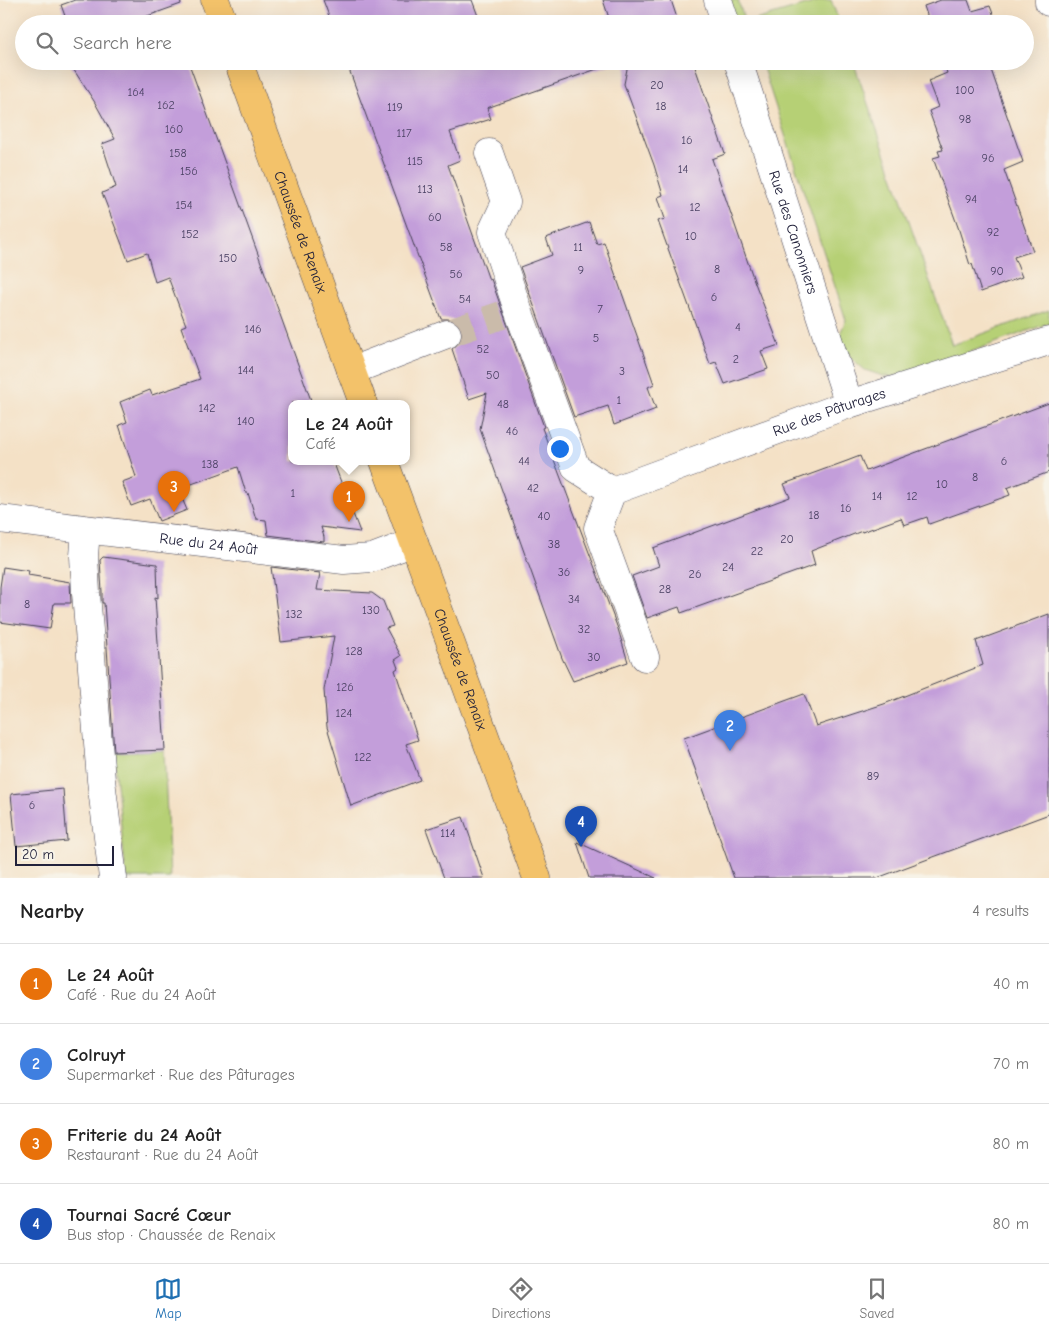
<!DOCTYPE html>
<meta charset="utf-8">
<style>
:root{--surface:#fff;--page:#f6f6f6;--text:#222;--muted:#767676;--line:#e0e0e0;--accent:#1f6fb2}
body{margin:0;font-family:"Comic Neue",sans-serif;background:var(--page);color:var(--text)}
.scale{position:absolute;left:15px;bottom:12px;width:99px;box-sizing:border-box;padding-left:5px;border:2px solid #22223b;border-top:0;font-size:14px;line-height:18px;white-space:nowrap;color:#22223b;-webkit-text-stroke:4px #f7f3e8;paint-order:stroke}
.you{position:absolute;left:559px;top:448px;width:18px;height:18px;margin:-12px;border:4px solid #fff;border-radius:50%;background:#1a73e8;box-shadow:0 0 0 8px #1a73e833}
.badge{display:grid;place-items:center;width:32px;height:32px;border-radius:50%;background:var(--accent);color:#fff;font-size:16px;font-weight:700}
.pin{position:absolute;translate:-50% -41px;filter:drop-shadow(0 1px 2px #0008)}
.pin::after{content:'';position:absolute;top:26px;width:18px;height:15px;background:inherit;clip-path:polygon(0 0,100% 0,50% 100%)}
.popup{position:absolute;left:288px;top:400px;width:122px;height:65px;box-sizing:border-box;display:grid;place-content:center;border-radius:10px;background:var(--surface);filter:drop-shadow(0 1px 4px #0005);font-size:16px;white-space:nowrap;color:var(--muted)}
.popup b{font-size:19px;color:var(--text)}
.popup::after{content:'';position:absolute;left:50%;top:100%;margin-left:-10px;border:10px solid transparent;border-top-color:var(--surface)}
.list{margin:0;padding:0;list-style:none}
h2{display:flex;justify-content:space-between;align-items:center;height:65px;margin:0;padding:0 20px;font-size:21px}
h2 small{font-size:16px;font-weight:400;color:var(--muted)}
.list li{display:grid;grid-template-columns:32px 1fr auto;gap:15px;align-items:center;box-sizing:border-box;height:80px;padding:0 20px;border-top:1px solid var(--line)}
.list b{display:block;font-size:19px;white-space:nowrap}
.list p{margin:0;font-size:16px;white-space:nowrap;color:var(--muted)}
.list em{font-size:16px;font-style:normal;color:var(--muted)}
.icon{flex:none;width:28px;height:28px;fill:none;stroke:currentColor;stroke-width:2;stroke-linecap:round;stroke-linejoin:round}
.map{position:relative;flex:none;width:1049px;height:878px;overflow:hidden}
.search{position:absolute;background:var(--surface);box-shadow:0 5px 20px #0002;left:15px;right:15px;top:15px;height:55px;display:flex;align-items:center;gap:12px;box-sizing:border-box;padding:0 18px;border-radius:28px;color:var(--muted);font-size:19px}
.sheet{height:385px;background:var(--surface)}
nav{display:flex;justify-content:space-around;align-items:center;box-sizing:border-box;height:70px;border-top:1px solid var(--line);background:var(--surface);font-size:14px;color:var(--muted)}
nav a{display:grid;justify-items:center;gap:2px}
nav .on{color:var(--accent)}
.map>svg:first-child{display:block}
.green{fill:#b6d075;stroke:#6c7958}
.building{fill:#c39eda}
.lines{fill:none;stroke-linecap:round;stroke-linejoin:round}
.minor-tunnel{stroke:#cabbaa;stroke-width:28;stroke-dasharray:28 14;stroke-linecap:butt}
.minor-casing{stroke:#423f50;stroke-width:29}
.major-casing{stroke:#423f50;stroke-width:29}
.minor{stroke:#fff;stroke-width:28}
.major{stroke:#f3c26a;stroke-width:28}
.labels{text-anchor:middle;stroke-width:4.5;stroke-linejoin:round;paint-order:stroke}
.number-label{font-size:12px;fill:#4a4163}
.street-label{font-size:15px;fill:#22223b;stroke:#f7f3e8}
</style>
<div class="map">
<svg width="1049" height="878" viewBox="0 0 1049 878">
<rect width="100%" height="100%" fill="#f7f3e8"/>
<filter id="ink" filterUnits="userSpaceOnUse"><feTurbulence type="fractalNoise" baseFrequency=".02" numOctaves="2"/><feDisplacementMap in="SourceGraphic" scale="10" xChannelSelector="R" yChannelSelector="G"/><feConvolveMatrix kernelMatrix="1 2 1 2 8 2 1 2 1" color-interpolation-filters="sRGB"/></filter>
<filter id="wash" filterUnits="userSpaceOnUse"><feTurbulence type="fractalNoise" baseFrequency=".0096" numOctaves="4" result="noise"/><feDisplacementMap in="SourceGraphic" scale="20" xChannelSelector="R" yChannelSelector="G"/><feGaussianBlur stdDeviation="1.12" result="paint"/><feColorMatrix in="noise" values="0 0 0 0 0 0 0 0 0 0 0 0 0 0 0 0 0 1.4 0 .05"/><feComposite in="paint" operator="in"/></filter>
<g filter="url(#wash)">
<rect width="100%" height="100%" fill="#f4e1c6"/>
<g class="green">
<polygon points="728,0 738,0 745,23 823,0 831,0 840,24 736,24"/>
<polygon points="755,61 853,61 952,345 1049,310 1049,323 903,377 883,376 865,370 852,359 843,347 839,336 846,320 762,65"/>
<polygon points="164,750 170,878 126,878 114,752"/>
</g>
<g id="blocks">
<g class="building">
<polygon points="75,0 180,0 181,4 125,24 52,24 51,20 65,16 61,5"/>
<polygon points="323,0 472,0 481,24 332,24"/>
<polygon points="603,0 671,0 679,24 611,24"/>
<polygon points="941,0 968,0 972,11 990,6 997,24 930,24 924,6"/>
<polygon points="68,61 188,61 312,403 292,403 292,461 333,461 360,532 321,527 324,537 324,542 268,535 266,520 256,519 248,493 246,493 238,467 178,489 187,510 159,521 150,499 131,506 122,482 136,477 119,425 127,422 120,402 150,390 152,395 200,379 181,327 186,325 168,277 155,282 147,253 128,260 102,193 116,187 102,144 115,139 94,101"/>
<polygon points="346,61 611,61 611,64 487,108 491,119 450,132 460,160 448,165 489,280 491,279 544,427 542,428 618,629 628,662 573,681 562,658 480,429 487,393 469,399 452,349 459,343 462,336 462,329 456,322 449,319 441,319"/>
<polygon points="624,61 693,61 725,154 712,159 755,283 779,345 761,351 768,369 725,384 716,362 710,364 658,221 665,219 658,197 663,195 654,165 624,84 627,69"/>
<polygon points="943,61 988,61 1023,162 1004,170 1033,251 1014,257 1022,277 981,292 972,264 970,265 958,227 933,158 940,156 938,151 943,150 929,111 938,107 928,81 947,73"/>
<polygon points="589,222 597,244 604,242 654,384 648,387 656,409 614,425 608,406 574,417 520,267 552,255 546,238"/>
<polygon points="1049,403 1049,472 1007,488 1010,495 929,524 927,517 904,525 901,518 862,532 862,531 811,551 815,565 681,613 679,607 647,618 632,576 659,566 653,548 790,497 784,484 847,461 860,456 866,471"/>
<polygon points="103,557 157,564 158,598 155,597 165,750 114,752 104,603 102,603 102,592 100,560"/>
<polygon points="3,567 29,571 28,575 70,582 71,603 54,603 50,629 0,622 0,587"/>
<polygon points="271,567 320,573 317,590 372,593 383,601 393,626 386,628 401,656 395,660 398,668 395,670 418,740 406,744 420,780 351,806 327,727 324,690 334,636 281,642"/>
<polygon points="1049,614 1049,814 877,878 734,878 684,738 804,694 816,726 884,704 983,665 976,641"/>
<polygon points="63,789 67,841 16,846 11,794"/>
<polygon points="463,817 470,837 484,878 444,878 426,829"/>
<polygon points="577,842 656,878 589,878"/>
</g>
</g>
</g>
<g filter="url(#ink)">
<use href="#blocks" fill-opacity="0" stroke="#423f50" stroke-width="1"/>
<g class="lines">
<polyline class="minor-tunnel" points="447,334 502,315"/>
<defs>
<g id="minor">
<polyline points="718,0 726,24"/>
<polyline points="1049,0 1049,2"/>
<path id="s1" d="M738,61L849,404"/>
<polyline points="489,153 506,202 492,232 518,310 576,468 612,491 598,528 645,657"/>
<polyline points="351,371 447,334"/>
<path id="s2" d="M612,491L849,404L1049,341"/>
<path id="s3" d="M0,519L344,560L372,558L414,542"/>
<polyline points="86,530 84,556 86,593 101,780 113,878"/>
</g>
<g id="major">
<polyline points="215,0 224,24"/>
<path id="s4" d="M238,61L363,403"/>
<path id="s5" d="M384,461L537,878"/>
</g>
</defs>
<use href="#minor" class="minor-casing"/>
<use href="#major" class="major-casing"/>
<use href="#minor" class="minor"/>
<use href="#major" class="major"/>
</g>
</g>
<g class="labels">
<g class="number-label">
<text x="657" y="89">20</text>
<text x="965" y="94">100</text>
<text x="136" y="96">164</text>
<text x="166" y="109">162</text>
<text x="661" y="110">18</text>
<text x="395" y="111">119</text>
<text x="965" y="123">98</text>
<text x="174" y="133">160</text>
<text x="404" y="137">117</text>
<text x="687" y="144">16</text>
<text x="178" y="157">158</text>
<text x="988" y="162">96</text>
<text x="415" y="165">115</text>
<text x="683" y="173">14</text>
<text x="189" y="175">156</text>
<text x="425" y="193">113</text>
<text x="971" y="203">94</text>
<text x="184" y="209">154</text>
<text x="695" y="211">12</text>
<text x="435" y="221">60</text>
<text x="993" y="236">92</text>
<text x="190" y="238">152</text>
<text x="691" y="240">10</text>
<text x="446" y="251">58</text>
<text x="578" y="251">11</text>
<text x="228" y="262">150</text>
<text x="717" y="273">8</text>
<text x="581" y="274">9</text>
<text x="997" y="275">90</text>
<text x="456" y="278">56</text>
<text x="714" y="301">6</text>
<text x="465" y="303">54</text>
<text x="600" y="313">7</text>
<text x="738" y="331">4</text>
<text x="253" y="333">146</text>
<text x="596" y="342">5</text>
<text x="483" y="353">52</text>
<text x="736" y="363">2</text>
<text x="246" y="374">144</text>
<text x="622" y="375">3</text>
<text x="493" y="379">50</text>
<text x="619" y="404">1</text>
<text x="503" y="408">48</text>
<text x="207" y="412">142</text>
<text x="246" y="425">140</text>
<text x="512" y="435">46</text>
<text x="524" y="465">44</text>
<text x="1004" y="465">6</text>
<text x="210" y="468">138</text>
<text x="975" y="481">8</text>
<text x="942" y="488">10</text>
<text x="533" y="492">42</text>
<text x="293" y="497">1</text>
<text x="877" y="500">14</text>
<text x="912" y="500">12</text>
<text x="846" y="512">16</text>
<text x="814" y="519">18</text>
<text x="544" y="520">40</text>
<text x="787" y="543">20</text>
<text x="554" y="548">38</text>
<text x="757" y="555">22</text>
<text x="728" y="571">24</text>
<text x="564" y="576">36</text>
<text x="695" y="578">26</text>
<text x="665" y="593">28</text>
<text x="574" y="603">34</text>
<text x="27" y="608">8</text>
<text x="371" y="614">130</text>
<text x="294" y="618">132</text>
<text x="584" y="633">32</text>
<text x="354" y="655">128</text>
<text x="594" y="661">30</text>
<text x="345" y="691">126</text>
<text x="344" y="717">124</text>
<text x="363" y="761">122</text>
<text x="873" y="780">89</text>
<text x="32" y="809">6</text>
<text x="448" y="837">114</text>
</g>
<g class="street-label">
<text dy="5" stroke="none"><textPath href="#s4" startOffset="182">Chaussée de Renaix</textPath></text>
<text dy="5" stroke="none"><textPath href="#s1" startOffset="180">Rue des Canonniers</textPath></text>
<text dy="5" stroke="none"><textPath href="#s2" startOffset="231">Rue des Pâturages</textPath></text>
<text dy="5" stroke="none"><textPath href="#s3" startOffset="210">Rue du 24 Août</textPath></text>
<text dy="5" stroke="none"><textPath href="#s5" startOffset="222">Chaussée de Renaix</textPath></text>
</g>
</g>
</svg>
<div class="scale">20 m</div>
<div class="you"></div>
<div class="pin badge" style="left:349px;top:522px;background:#e8710a">1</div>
<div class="popup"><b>Le 24 Août</b>Café</div>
<div class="pin badge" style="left:730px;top:751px;background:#3f7fe0">2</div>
<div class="pin badge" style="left:174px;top:512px;background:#e8710a">3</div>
<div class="pin badge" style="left:581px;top:847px;background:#1a4fb4">4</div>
<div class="search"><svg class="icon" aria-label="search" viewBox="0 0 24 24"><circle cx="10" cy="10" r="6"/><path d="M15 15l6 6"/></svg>Search here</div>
</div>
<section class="sheet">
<h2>Nearby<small>4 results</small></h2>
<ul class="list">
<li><span class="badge" style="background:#e8710a">1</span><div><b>Le 24 Août</b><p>Café · Rue du 24 Août</p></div><em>40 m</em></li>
<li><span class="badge" style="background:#3f7fe0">2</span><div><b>Colruyt</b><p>Supermarket · Rue des Pâturages</p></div><em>70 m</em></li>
<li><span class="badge" style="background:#e8710a">3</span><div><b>Friterie du 24 Août</b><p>Restaurant · Rue du 24 Août</p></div><em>80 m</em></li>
<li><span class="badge" style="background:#1a4fb4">4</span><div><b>Tournai Sacré Cœur</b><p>Bus stop · Chaussée de Renaix</p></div><em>80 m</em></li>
</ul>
</section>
<nav>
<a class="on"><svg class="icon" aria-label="map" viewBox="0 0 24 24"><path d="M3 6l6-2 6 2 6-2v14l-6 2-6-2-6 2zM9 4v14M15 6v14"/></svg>Map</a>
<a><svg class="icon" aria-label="directions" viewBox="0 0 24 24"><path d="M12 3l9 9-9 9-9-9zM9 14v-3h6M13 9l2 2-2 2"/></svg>Directions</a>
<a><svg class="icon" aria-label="saved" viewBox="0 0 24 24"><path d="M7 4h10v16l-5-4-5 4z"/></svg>Saved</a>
</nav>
